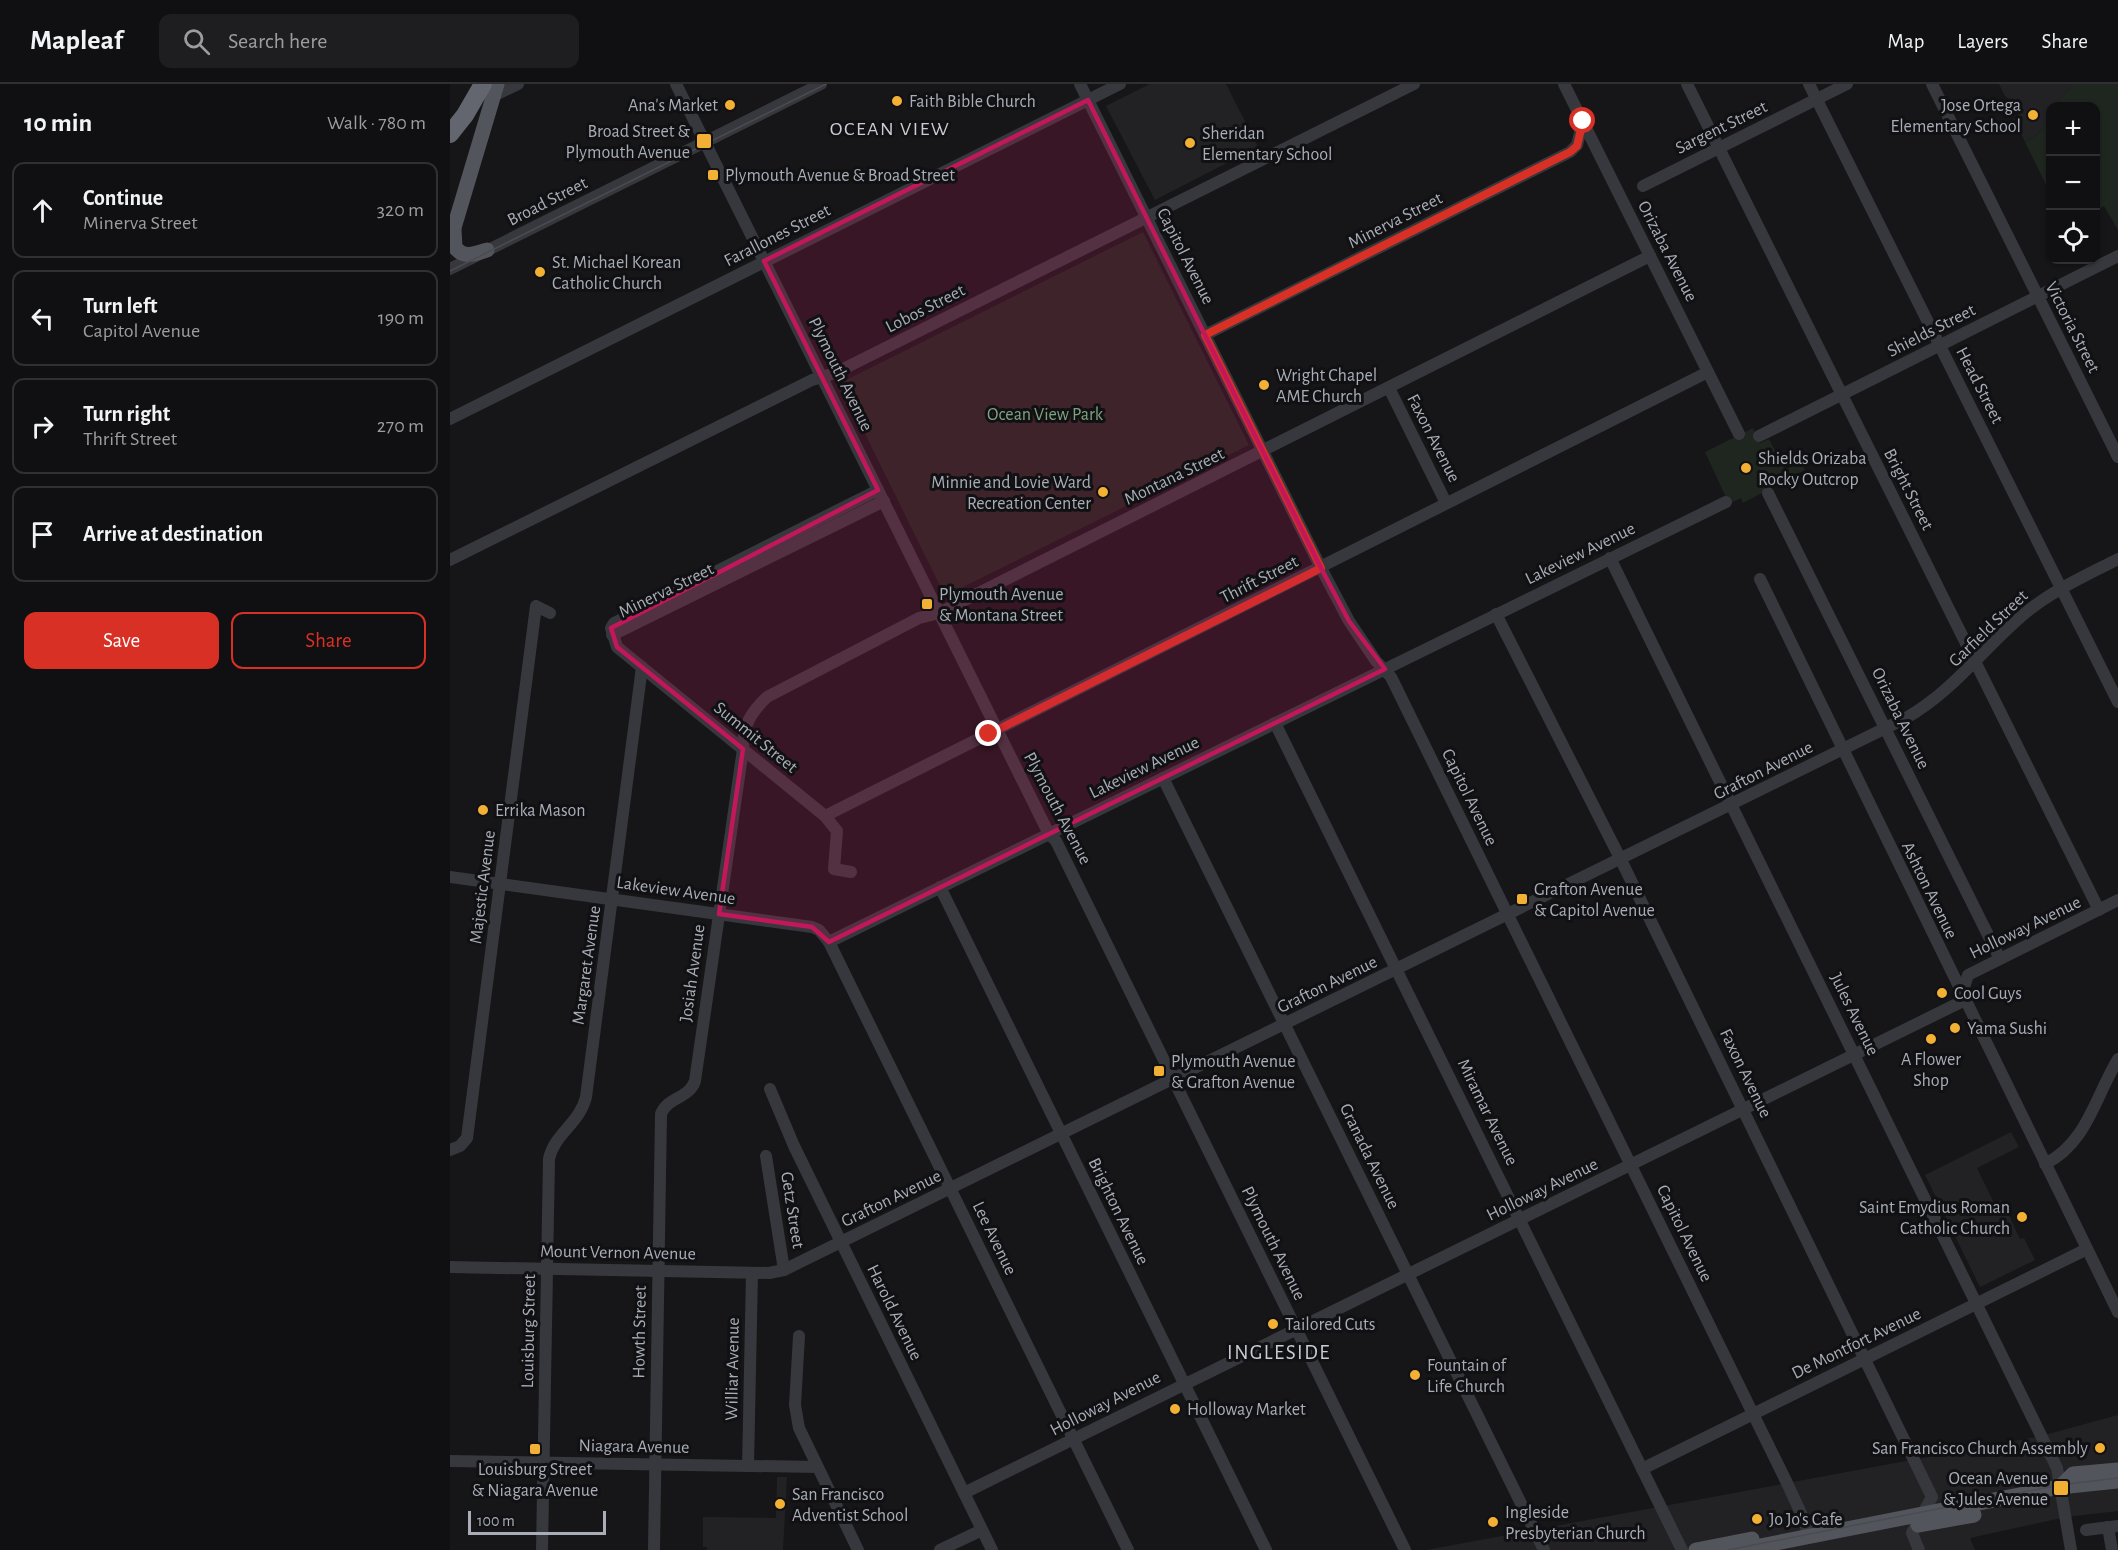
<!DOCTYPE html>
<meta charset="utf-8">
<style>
:root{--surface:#101012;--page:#1e1e20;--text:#f1f3f6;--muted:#9c9d9f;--line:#303032;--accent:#d93025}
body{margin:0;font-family:"Alegreya Sans",sans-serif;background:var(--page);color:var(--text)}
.controls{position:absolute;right:18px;top:18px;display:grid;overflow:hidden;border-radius:12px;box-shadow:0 2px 4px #0004}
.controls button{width:54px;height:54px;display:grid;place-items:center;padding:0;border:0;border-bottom:2px solid var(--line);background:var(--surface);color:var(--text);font:30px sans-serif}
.scale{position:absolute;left:18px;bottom:15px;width:138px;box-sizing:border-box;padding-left:6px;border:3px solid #a8adb8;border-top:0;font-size:16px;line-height:21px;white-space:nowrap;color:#a8adb8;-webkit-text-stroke:4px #111113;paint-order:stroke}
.stop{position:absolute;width:18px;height:18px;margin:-14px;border:4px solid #d93025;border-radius:50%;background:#fff}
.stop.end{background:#d93025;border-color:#fff;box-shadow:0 2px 6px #0008}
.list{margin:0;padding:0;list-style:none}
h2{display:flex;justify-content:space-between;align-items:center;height:78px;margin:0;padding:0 24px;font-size:26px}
h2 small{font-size:20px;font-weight:400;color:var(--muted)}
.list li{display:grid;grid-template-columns:39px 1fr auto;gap:18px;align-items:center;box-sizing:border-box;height:96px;margin:0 12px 12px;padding:0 12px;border:2px solid var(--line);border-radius:12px}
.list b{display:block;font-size:22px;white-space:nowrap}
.list p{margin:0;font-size:20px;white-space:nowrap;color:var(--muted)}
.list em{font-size:20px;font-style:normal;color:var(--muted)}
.actions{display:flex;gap:12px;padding:18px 24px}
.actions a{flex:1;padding:14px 0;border:2px solid var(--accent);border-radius:12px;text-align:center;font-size:21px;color:var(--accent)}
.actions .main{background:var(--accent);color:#fff}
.icon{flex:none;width:33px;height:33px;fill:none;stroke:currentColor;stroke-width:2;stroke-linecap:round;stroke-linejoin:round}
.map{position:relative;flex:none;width:1668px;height:1466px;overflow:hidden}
header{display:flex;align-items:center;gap:36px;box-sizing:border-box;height:84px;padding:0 30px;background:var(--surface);border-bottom:2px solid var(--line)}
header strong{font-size:28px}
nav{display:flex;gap:33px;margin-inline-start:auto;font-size:21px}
.search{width:420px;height:54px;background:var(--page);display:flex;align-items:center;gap:15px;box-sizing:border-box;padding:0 21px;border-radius:12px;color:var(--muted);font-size:22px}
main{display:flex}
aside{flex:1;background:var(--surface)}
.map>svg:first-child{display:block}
.built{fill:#222225}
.green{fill:#1e261f}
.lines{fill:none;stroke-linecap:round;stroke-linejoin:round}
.minor{stroke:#37383d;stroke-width:12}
.major{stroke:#53555c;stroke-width:15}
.highway{stroke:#63666e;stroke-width:18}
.tram{stroke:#4a4c52;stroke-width:1.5}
.route{stroke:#d93025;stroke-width:8}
.marked{fill:#c2185b;fill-opacity:0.2;stroke:#c2185b;stroke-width:4.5;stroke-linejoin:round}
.poi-dot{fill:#f2b134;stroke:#111113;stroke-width:2}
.labels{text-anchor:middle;stroke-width:6;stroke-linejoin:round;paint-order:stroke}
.poi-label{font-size:18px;fill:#a8adb8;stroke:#111113;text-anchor:start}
.street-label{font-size:18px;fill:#a8adb8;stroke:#111113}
.park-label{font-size:18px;fill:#7fa381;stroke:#111113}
.neighbourhood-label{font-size:20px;letter-spacing:1.5px;fill:#c9ccd4;stroke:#111113}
.quarter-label{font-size:21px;letter-spacing:1.5px;fill:#c9ccd4;stroke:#111113}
</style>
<header>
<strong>Mapleaf</strong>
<div class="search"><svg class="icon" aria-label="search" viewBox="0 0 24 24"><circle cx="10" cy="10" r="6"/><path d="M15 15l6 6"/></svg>Search here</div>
<nav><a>Map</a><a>Layers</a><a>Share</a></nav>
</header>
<main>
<aside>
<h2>10 min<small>Walk · 780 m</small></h2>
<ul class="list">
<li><svg class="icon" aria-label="ahead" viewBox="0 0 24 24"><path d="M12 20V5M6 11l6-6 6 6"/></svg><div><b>Continue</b><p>Minerva Street</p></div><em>320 m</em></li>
<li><svg class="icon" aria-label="left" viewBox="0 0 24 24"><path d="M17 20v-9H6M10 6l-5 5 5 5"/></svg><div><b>Turn left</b><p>Capitol Avenue</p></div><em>190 m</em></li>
<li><svg class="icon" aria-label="right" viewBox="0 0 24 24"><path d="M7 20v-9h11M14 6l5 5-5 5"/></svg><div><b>Turn right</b><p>Thrift Street</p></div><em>270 m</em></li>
<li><svg class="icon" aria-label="arrive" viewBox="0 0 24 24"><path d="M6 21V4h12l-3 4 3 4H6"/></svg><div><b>Arrive at destination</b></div></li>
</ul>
<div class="actions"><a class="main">Save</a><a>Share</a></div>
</aside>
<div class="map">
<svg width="1668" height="1466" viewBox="0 0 1668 1466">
<rect width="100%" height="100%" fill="#161618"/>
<g class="built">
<polygon points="700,0 776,0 808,63 705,116 656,22"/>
<polygon points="1549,0 1622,0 1605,22 1600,22 1597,34 1599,37 1588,50 1575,58 1564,35 1573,26 1555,12"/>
<polygon points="1561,1048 1569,1063 1527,1084 1544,1119 1552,1116 1570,1155 1574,1154 1585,1176 1530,1203 1475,1091"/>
<polygon points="1668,1331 1668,1427 1616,1433 1520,1454 1525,1466 976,1466 1591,1352"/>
<polygon points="327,1393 337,1393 333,1466 257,1466 257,1463 253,1463 253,1433 326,1434"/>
</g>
<g class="green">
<polygon points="1622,0 1668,0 1668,146 1654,122 1646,126 1646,22 1605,22"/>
<polygon points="1600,29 1600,109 1575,58 1588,50 1599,37 1597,34"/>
<polygon points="693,148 799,361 495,512 390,299"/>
<polygon points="1303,344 1310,359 1319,355 1335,386 1351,378 1355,386 1293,419 1291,414 1279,420 1255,368"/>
</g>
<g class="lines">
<g class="minor">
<polyline points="226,0 599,750 606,757 955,1466"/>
<polyline points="630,0 871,484 899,537 926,577 941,593 1337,1399 1355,1438 1358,1452"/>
<polyline points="1114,0 1289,350"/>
<polyline points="1237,0 1649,826"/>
<polyline points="1359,0 1668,618"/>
<polyline points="1482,0 1668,373"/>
<polyline points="43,12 68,0"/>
<polyline points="1193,102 1397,0"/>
<polyline points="0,185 371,0"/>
<polyline points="755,251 1120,68 1127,61 1133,37"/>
<polyline points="939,304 996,419"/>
<polyline points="0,335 670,0"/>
<polyline points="1309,352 1668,172"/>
<polyline points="1318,409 1550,875"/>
<polyline points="1160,474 1607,1384 1621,1466"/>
<polyline points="0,476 362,296 385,289 964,0"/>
<polyline points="1310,495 1668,1228"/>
<polyline points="1046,530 1171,776 1482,1413 1462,1449 1469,1466"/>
<polyline points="162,551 434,417"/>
<polyline points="825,639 1232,1466"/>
<polyline points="713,694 1094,1466"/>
<polyline points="375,732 1258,288"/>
<polyline points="401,788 384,785 387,747 375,732 167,563 161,544 164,539 428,406"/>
<polyline points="0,793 362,843 369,846 379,858 1276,418"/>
<polyline points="490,803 816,1466"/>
<polyline points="379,858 678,1466"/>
<polyline points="320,1005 344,1062 542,1466"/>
<polyline points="0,1066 10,1062 17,1054 86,522 100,529"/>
<polyline points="316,1072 334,1186"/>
<path d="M1595,1080C1637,1059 1645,1013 1668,975"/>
<path d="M0,1183L319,1189L334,1186L1456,634C1503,607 1532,566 1573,531C1601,507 1635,492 1668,475"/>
<polyline points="349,1252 345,1321 349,1344 408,1466"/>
<polyline points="0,1377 367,1383"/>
<polyline points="298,1382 302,1189"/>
<polyline points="1192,1385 1637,1165"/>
<polyline points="514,1409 1509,919 1518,891 1668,816"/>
<polyline points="1658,1443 1662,1466"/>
<polyline points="1636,1446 1668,1442"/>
<path d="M92,1466L99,1075C104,1050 130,1039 136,1013L192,583"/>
<path d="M204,1466L211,1030C217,1013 239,1015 245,997L293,665C293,642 300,629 317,613L469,534L489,529L1200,172"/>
<polyline points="490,1466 532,1446"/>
</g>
<g class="major">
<path d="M4,146L5,163C13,175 25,170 37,166"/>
<polyline points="0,157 47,0"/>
<polyline points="1608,1405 1623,1390 1668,1386"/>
<polyline points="1468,1441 1524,1431"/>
<polyline points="1246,1466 1302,1455"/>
<polyline points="1290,1466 1610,1403 1668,1397"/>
</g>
<polyline class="highway" points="0,50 15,31 33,0"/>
<g class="tram">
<polyline points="0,187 376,0"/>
<polyline points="1278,1466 1610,1401 1668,1394"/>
</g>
</g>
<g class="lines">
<polyline class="route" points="539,650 871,484 755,251 1120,68 1127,62 1133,37"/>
</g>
<path class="marked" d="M638,16L871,484L899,537L935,585L379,858L362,843L269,830L293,665L167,563L161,544L428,406L314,177Z"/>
<g class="poi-dot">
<circle cx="447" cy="17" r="6"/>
<circle cx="280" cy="21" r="6"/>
<circle cx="1583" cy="31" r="6"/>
<rect x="246" y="49" width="16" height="16" rx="3"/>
<circle cx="740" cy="59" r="6"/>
<rect x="257" y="85" width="12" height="12" rx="3"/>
<circle cx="90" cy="188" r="6"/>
<circle cx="814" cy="301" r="6"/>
<circle cx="1296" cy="384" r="6"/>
<circle cx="653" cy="408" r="6"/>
<rect x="471" y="514" width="12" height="12" rx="3"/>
<circle cx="33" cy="726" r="6"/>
<rect x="1066" y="809" width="12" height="12" rx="3"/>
<circle cx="1492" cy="909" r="6"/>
<circle cx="1505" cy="944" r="6"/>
<circle cx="1481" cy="955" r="6"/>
<rect x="703" y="981" width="12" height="12" rx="3"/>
<circle cx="1572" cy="1133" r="6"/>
<circle cx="823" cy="1240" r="6"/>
<circle cx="965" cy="1291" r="6"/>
<circle cx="725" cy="1325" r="6"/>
<circle cx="1650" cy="1364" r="6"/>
<rect x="79" y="1359" width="12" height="12" rx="3"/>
<rect x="1603" y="1396" width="16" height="16" rx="3"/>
<circle cx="330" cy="1420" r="6"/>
<circle cx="1307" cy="1435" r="6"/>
<circle cx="1043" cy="1438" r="6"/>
</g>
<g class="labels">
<g class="poi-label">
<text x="459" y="23">Faith Bible Church</text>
<text x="268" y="27" text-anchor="end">Ana's Market</text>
<text x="1571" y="27" text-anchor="end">Jose Ortega<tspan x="1571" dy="21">Elementary School</tspan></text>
<text x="240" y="53" text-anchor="end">Broad Street &amp;<tspan x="240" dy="21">Plymouth Avenue</tspan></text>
<text x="752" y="55">Sheridan<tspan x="752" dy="21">Elementary School</tspan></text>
<text x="275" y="97">Plymouth Avenue &amp; Broad Street</text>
<text x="102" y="184">St. Michael Korean<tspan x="102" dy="21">Catholic Church</tspan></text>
<text x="826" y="297">Wright Chapel<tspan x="826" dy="21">AME Church</tspan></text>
<text x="1308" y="380">Shields Orizaba<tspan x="1308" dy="21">Rocky Outcrop</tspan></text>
<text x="641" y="404" text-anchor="end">Minnie and Lovie Ward<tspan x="641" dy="21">Recreation Center</tspan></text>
<text x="489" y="516">Plymouth Avenue<tspan x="489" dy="21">&amp; Montana Street</tspan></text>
<text x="45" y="732">Errika Mason</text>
<text x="1084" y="811">Grafton Avenue<tspan x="1084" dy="21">&amp; Capitol Avenue</tspan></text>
<text x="1504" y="915">Cool Guys</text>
<text x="1517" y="950">Yama Sushi</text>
<text x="1481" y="981" text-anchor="middle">A Flower<tspan x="1481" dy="21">Shop</tspan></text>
<text x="721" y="983">Plymouth Avenue<tspan x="721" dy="21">&amp; Grafton Avenue</tspan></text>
<text x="1560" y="1129" text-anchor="end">Saint Emydius Roman<tspan x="1560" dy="21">Catholic Church</tspan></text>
<text x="835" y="1246">Tailored Cuts</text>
<text x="977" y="1287">Fountain of<tspan x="977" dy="21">Life Church</tspan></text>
<text x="737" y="1331">Holloway Market</text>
<text x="1638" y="1370" text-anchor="end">San Francisco Church Assembly</text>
<text x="85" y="1391" text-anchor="middle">Louisburg Street<tspan x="85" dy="21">&amp; Niagara Avenue</tspan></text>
<text x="1598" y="1400" text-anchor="end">Ocean Avenue<tspan x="1598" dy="21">&amp; Jules Avenue</tspan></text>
<text x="342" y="1416">San Francisco<tspan x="342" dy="21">Adventist School</tspan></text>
<text x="1055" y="1434">Ingleside<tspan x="1055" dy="21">Presbyterian Church</tspan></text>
<text x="1319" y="1441">Jo Jo's Cafe</text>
</g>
<g class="street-label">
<text transform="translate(1271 43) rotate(-26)" y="6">Sargent Street</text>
<text transform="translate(97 117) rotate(-27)" y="6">Broad Street</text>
<text transform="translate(945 136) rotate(-27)" y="6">Minerva Street</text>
<text transform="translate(327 151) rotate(-27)" y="6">Farallones Street</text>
<text transform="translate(1218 167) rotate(63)" y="6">Orizaba Avenue</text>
<text transform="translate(736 172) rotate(63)" y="6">Capitol Avenue</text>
<text transform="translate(475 224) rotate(-27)" y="6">Lobos Street</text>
<text transform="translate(1623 243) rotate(63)" y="6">Victoria Street</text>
<text transform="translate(1481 246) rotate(-27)" y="6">Shields Street</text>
<text transform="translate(391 290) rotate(64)" y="6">Plymouth Avenue</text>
<text transform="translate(1530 301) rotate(63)" y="6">Head Street</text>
<text transform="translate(984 354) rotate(63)" y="6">Faxon Avenue</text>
<text transform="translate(724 392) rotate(-26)" y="6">Montana Street</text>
<text transform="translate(1459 405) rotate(63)" y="6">Bright Street</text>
<text transform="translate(1130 469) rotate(-26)" y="6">Lakeview Avenue</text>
<text transform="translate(809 495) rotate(-27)" y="6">Thrift Street</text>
<text transform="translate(216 506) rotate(-26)" y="6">Minerva Street</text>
<text transform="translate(1538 544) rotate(-44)" y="6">Garfield Street</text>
<text transform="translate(1451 634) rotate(64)" y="6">Orizaba Avenue</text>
<text transform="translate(306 653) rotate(39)" y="6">Summit Street</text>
<text transform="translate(694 683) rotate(-26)" y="6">Lakeview Avenue</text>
<text transform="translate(1313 686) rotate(-27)" y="6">Grafton Avenue</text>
<text transform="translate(1020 713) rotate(64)" y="6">Capitol Avenue</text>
<text transform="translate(608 724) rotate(62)" y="6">Plymouth Avenue</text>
<text transform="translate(32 803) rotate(-83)" y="6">Majestic Avenue</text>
<text transform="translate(226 806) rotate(8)" y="6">Lakeview Avenue</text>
<text transform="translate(1480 806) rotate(64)" y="6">Ashton Avenue</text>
<text transform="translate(1575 843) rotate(-26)" y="6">Holloway Avenue</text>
<text transform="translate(136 881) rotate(-82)" y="6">Margaret Avenue</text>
<text transform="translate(242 889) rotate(-82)" y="6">Josiah Avenue</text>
<text transform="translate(877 900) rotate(-26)" y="6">Grafton Avenue</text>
<text transform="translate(1405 930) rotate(64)" y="6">Jules Avenue</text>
<text transform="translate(1296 989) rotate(64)" y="6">Faxon Avenue</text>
<text transform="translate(1038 1028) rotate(64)" y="6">Miramar Avenue</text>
<text transform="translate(920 1072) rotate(64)" y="6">Granada Avenue</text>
<text transform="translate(1092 1105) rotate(-26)" y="6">Holloway Avenue</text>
<text transform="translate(441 1114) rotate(-26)" y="6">Grafton Avenue</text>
<text transform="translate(343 1126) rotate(81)" y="6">Getz Street</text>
<text transform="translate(669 1127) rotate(64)" y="6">Brighton Avenue</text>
<text transform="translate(1235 1149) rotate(64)" y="6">Capitol Avenue</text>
<text transform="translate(545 1154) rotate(64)" y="6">Lee Avenue</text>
<text transform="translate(824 1159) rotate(64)" y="6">Plymouth Avenue</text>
<text transform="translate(168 1168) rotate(1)" y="6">Mount Vernon Avenue</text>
<text transform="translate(445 1228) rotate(64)" y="6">Harold Avenue</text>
<text transform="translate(78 1247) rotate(-89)" y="6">Louisburg Street</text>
<text transform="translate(189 1248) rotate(-89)" y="6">Howth Street</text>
<text transform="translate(1406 1259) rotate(-26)" y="6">De Montfort Avenue</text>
<text transform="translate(282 1285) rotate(-89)" y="6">Williar Avenue</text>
<text transform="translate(655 1319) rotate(-27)" y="6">Holloway Avenue</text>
<text transform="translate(184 1362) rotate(1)" y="6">Niagara Avenue</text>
</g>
<g class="park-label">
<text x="595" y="336">Ocean View Park</text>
</g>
<g class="neighbourhood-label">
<text x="440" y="51">OCEAN VIEW</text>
</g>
<g class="quarter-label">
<text x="829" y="1275">INGLESIDE</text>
</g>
</g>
</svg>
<div class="controls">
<button>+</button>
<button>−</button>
<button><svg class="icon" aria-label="locate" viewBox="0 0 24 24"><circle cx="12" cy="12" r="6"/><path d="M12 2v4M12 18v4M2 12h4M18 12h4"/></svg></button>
</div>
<div class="scale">100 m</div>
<div class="stop" style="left:1133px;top:37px"></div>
<div class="stop end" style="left:539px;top:650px"></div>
</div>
</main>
